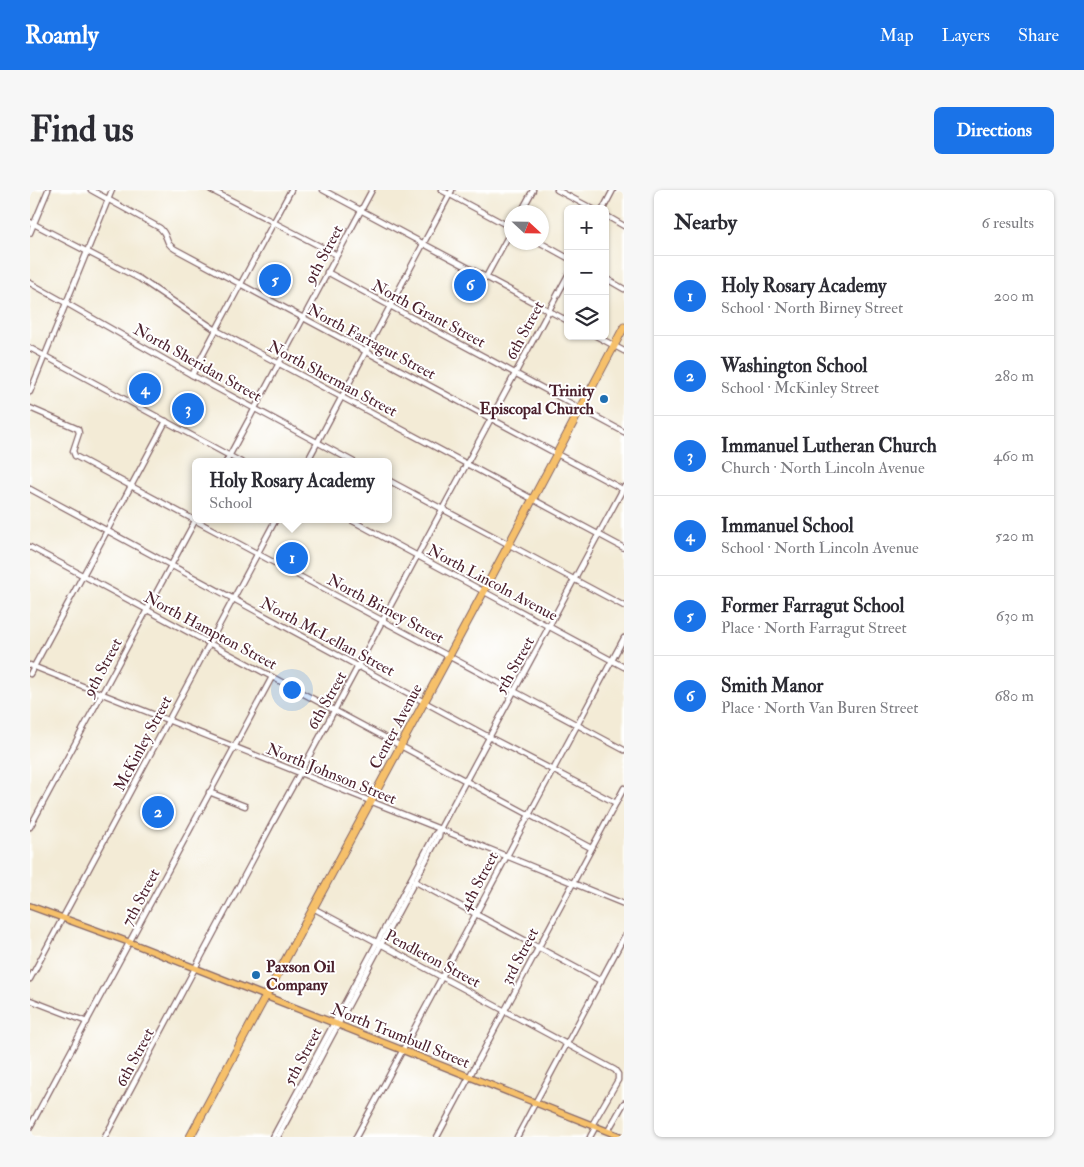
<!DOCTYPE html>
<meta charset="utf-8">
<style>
:root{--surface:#fff;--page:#f7f7f7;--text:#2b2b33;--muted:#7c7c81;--line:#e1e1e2;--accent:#1a73e8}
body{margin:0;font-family:"IM FELL Double Pica",serif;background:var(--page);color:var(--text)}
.controls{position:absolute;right:15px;top:15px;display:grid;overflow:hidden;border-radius:8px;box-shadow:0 1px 4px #0004}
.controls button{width:45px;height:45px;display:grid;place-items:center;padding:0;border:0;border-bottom:1px solid var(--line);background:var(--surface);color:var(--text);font:25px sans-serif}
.compass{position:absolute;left:474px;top:15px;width:45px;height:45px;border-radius:50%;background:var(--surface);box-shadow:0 1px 4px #0004;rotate:112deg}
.you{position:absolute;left:261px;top:499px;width:18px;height:18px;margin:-12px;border:4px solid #fff;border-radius:50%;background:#1a73e8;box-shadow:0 0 0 8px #1a73e833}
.badge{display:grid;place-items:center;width:32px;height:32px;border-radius:50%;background:var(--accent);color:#fff;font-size:16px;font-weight:700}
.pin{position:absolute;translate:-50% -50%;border:2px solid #fff;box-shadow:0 1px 5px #0006}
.popup{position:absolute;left:162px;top:268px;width:200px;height:65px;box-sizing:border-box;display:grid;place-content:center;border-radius:8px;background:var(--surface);filter:drop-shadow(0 1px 4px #0005);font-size:16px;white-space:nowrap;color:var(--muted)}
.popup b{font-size:19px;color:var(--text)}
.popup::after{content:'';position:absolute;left:50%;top:100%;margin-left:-10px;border:10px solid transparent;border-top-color:var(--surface)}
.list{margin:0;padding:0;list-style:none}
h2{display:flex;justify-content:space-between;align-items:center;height:65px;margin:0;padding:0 20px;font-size:21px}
h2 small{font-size:16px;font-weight:400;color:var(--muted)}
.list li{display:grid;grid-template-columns:32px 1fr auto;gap:15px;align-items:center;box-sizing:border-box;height:80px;padding:0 20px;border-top:1px solid var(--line)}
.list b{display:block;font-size:19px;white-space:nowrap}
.list p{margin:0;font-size:16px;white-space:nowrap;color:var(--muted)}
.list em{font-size:16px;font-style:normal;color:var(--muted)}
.icon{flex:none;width:28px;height:28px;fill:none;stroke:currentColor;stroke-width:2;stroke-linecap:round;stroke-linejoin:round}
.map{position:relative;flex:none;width:594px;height:947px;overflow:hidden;border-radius:8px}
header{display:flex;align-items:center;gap:30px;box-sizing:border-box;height:70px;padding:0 25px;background:var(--accent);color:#fff}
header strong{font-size:24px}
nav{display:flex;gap:28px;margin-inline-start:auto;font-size:18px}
.intro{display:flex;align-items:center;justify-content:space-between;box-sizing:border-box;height:120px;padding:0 30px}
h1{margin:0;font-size:35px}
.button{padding:12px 22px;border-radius:8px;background:var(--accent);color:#fff;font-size:18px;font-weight:700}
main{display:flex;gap:30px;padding:0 30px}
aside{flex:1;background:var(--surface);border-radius:8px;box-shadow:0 1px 4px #0004}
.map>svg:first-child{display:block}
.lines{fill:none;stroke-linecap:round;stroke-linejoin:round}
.minor-casing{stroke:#856667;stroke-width:7}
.major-casing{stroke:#856667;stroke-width:8}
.highway-casing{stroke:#856667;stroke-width:9}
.minor{stroke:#fff;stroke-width:4.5}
.major{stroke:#f6c06b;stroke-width:5.5}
.highway{stroke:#f6c06b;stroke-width:7}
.poi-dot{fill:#1f6fb2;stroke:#fff;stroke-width:2}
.labels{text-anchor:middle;stroke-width:4;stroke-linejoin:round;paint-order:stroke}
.street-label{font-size:16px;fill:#4a1f2b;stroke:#fff}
.poi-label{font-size:16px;font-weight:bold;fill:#4a1f2b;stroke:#fff;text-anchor:end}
</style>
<header>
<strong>Roamly</strong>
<nav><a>Map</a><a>Layers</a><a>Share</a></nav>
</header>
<div class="intro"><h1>Find us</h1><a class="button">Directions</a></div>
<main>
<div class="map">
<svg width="594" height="947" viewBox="0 0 594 947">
<rect width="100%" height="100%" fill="#fff"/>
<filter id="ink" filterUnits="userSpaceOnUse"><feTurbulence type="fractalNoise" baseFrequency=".02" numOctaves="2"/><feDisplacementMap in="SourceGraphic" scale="10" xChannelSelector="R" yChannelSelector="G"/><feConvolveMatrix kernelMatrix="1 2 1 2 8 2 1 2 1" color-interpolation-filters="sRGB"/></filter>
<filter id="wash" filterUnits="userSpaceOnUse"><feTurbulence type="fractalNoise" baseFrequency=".0096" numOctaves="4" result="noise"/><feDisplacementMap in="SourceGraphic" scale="20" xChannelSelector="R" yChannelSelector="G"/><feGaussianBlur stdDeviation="1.12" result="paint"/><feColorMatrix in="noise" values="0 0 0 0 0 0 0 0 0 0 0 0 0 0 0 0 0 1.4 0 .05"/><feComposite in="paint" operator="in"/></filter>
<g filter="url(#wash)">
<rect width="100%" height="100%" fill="#f3ebd6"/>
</g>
<g filter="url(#ink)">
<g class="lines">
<defs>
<g id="minor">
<path d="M61,0L130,38C139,46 134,53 145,59L594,300"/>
<polyline points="181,0 307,65"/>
<polyline points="293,0 538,131"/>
<polyline points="411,0 482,38"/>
<polyline points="527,0 563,19"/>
<polyline points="573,19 583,0"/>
<polyline points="491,22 503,0"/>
<polyline points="575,25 594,36"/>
<polyline points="0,32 110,89 186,140 594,358"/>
<polyline points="0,43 18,0"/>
<polyline points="509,52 538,68"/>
<polyline points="297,82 594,242"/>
<polyline points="456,87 482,39"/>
<polyline points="575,88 594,99"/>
<polyline points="0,93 36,113 162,185 324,272"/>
<polyline points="566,146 594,161"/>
<polyline points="0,158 211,272"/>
<polyline points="162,185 261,0"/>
<polyline points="0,202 82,0"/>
<polyline points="0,218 48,239 49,243 43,261 45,266 594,560"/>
<polyline points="196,272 342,0"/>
<polyline points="277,272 422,0"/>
<polyline points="358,290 594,416"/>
<polyline points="0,299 459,547 586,613"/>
<polyline points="319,329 594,477"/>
<polyline points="0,357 561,658"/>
<polyline points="0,475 410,639 594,714"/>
<polyline points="0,484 136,231"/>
<polyline points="179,602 215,616"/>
<polyline points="0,637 166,329"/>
<polyline points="384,691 571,791"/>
<polyline points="283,718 585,880 588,884 588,890 562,935"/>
<polyline points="0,789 246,329"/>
<polyline points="0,810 57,832"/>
<polyline points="0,937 242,487"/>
<polyline points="578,941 594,913"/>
<polyline points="75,947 243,632 304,521 538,85"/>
<polyline points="243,947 405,644 410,639"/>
<polyline points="248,947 409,646 410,639 412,635 594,297"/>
<polyline points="326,947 594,448"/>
<polyline points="407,947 594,598"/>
<polyline points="487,947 594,747"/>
<polyline points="560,947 566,936"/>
</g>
<polyline id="major" points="0,716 104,754 592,947"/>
<polyline id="highway" points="160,947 454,401 594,137"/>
</defs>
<use href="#minor" class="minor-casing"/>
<use href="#major" class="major-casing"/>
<use href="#highway" class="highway-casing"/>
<use href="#minor" class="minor"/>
<use href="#major" class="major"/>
<use href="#highway" class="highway"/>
</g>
</g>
<g class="poi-dot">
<circle cx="574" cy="209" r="5"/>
<circle cx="226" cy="785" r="5"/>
</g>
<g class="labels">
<g class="street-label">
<text transform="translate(293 64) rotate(-62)" y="6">9th Street</text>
<text transform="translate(399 123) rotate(28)" y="6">North Grant Street</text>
<text transform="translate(494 140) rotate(-62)" y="6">6th Street</text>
<text transform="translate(342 151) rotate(28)" y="6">North Farragut Street</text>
<text transform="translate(168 172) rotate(29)" y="6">North Sheridan Street</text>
<text transform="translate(303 188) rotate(28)" y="6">North Sherman Street</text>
<text transform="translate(463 392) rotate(28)" y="6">North Lincoln Avenue</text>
<text transform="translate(356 418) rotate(28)" y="6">North Birney Street</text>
<text transform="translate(181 440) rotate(28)" y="6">North Hampton Street</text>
<text transform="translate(298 446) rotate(28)" y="6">North McLellan Street</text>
<text transform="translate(484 475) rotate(-61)" y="6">5th Street</text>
<text transform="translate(72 477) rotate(-62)" y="6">9th Street</text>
<text transform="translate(296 510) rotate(-61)" y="6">6th Street</text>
<text transform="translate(365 536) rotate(-62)" y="6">Center Avenue</text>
<text transform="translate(112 553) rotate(-62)" y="6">McKinley Street</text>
<text transform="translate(302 583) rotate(22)" y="6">North Johnson Street</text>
<text transform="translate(448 691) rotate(-62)" y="6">4th Street</text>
<text transform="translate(110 707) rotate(-62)" y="6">7th Street</text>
<text transform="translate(489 766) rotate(-62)" y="6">3rd Street</text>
<text transform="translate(403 768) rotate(28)" y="6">Pendleton Street</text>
<text transform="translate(371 845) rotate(22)" y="6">North Trumbull Street</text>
<text transform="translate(272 866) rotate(-62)" y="6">5th Street</text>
<text transform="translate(104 867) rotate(-62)" y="6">6th Street</text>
</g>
<g class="poi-label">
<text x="564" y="206">Trinity<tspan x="564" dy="18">Episcopal Church</tspan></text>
<text x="236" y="782" text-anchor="start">Paxson Oil<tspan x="236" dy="18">Company</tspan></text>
</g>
</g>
</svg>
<div class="controls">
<button>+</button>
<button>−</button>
<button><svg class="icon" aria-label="layers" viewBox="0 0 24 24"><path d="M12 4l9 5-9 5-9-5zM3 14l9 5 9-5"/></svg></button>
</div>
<svg class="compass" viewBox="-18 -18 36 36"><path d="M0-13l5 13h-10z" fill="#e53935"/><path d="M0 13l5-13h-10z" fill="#7c7c81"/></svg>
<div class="you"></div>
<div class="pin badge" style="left:262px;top:368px">1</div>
<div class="popup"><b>Holy Rosary Academy</b>School</div>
<div class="pin badge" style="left:128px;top:622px">2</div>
<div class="pin badge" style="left:158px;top:219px">3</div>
<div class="pin badge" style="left:115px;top:199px">4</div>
<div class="pin badge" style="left:245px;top:90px">5</div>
<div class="pin badge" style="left:440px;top:95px">6</div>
</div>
<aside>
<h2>Nearby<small>6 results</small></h2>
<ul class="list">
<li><span class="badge">1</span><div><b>Holy Rosary Academy</b><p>School · North Birney Street</p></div><em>200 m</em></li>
<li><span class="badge">2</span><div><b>Washington School</b><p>School · McKinley Street</p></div><em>280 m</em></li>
<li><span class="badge">3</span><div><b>Immanuel Lutheran Church</b><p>Church · North Lincoln Avenue</p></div><em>460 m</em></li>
<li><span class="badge">4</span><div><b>Immanuel School</b><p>School · North Lincoln Avenue</p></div><em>520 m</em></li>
<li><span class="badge">5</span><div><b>Former Farragut School</b><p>Place · North Farragut Street</p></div><em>630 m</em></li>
<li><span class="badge">6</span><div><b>Smith Manor</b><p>Place · North Van Buren Street</p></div><em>680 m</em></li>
</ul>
</aside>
</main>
